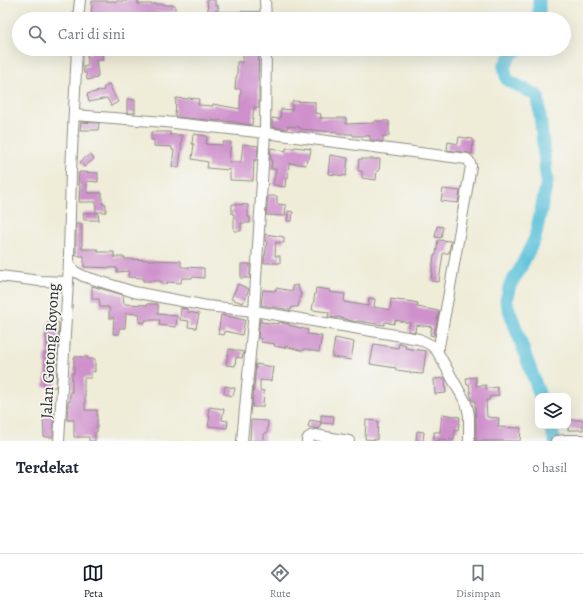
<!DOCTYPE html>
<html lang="id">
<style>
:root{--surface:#fff;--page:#f2f2f3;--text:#1f2937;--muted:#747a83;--line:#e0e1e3;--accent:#111827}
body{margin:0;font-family:Alegreya,serif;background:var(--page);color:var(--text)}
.controls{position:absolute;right:12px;bottom:12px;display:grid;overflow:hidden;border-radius:8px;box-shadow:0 4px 16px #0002}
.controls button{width:36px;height:36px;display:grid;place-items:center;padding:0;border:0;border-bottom:1px solid var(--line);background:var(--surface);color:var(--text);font:20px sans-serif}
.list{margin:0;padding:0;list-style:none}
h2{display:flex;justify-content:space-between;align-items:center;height:52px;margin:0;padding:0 16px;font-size:17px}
h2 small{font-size:13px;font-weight:400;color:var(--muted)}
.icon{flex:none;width:22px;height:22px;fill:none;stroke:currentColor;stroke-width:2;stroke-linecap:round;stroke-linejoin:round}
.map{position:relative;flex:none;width:583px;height:441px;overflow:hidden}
.search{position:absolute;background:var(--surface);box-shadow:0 4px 16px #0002;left:12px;right:12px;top:12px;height:44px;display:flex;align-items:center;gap:10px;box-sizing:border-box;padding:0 14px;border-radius:22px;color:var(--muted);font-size:15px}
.sheet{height:112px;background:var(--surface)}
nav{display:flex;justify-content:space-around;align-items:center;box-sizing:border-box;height:56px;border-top:1px solid var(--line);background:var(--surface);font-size:11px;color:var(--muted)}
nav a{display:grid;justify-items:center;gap:2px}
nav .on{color:var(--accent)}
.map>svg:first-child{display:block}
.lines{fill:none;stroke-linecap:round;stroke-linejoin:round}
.river{stroke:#5ec2dc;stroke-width:13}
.building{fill:#cf91cc}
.minor-casing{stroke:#8d8c82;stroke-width:12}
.minor{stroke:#fff;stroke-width:10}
.labels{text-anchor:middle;stroke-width:3.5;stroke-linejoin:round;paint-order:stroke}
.street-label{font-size:16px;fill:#2b2b2b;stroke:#f6f6f2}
</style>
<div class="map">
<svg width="583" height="441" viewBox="0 0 583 441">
<rect width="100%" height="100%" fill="#f6f6f2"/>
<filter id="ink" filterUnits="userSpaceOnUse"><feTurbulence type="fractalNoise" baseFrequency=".025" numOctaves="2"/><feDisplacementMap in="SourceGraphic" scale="8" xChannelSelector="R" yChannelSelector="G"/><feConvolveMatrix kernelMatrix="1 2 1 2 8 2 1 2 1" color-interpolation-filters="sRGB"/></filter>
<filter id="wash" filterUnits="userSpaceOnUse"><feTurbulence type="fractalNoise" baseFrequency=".012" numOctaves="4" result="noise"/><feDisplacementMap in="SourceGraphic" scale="16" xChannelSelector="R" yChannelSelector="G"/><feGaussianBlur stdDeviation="0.9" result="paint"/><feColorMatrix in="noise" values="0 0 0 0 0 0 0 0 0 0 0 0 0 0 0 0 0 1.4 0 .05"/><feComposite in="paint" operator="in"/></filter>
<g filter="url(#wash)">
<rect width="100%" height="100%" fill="#efecd8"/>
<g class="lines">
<g class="river">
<polyline points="536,19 539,13 539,0"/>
<polyline points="519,49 513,53 504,66 507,80 538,96 547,182 535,238 519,271 510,285 506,301 540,396"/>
<polyline points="550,426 555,441"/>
</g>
</g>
<g id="blocks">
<g class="building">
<polygon points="127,0 138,0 138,4 164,4 164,5 175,5 175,12 155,12 155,15 138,15 138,19 128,19 128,15 105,15 105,16 98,16 98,19 91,19 92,1 127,1"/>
<polygon points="207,0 215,0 215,5 218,5 218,11 208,11"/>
<polygon points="91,49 102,49 103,60 96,60 98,76 96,77 97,78 87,80 86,73 84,73 83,67 88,66 87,54 91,53"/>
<polygon points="243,49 259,49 258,79 259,79 259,108 254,107 252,125 218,120 218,121 175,117 176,98 188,99 188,98 199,99 198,105 213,106 213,104 240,109 241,89 235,89 236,77 237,77 237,62 243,62"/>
<polygon points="109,84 118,102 111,106 107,98 89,102 87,94 104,90 103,88"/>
<polygon points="127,99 135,100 135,113 127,113"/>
<polygon points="292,101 315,102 315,113 321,114 320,118 346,118 346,124 374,123 374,121 389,121 389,136 383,136 383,142 370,140 370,136 353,136 353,134 337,134 337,132 300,129 300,127 288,126 287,129 272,127 272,118 280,119 281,109 292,110"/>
<polygon points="81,122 99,123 98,130 80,130"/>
<polygon points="151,132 170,132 170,135 182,135 181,150 179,168 172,167 174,150 172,150 172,147 154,146 154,140 151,140"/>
<polygon points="193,134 207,136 206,144 222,145 223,142 231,142 229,162 241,162 243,144 258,146 257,160 254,160 253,181 230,180 230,170 207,168 208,162 192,159 194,144 192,144"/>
<polygon points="459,137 473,139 472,154 468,153 447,150 448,142 458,144"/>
<polygon points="295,147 311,149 309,159 307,159 306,165 289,163 288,179 286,178 285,187 273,185 276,169 271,169 272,159 270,159 271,148 286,151 286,148 295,148"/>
<polygon points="90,154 94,159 84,167 80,162"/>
<polygon points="330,155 348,158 346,176 328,174"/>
<polygon points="359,159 380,159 379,171 377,171 376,180 362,178 362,171 358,171"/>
<polygon points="79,172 98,173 98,182 87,181 87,193 102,193 102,204 106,204 106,212 96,212 96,202 79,202 80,185 78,185"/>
<polygon points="443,189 460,191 458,203 441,201"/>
<polygon points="268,196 277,196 277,204 286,205 285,216 266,215"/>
<polygon points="232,204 248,205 248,217 250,217 250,223 241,223 241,231 234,231 234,214 232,214"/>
<polygon points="288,211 293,212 292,221 287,221"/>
<polygon points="83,213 98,213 99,220 84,220"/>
<polygon points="76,224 82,224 82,249 98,249 98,252 114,252 114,257 125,257 125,259 181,261 181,267 204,268 204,278 192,277 192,278 182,278 181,283 167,282 167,284 161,283 161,281 143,281 143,278 128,277 129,271 117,272 117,268 84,267 84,256 76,256"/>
<polygon points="437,226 443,227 441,238 435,237"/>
<polygon points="265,234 284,237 284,243 276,242 275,256 280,256 280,263 264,263 264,256 265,256 267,241 265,241"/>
<polygon points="438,240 451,241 449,253 443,253 439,282 431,281 434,255 436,255"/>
<rect x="241" y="264" width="9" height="14"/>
<polygon points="238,284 249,289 243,303 231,299"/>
<polygon points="298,285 300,293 301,293 298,307 292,307 291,310 285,310 285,309 261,305 263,290 275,291 276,288 293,291 292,286"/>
<polygon points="92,286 123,295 124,304 147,305 147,304 158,304 158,314 177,316 176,327 159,325 160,320 145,320 145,323 139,322 140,314 126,313 125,328 119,328 119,334 113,334 114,318 109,318 109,307 100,307 99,299 92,299"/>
<polygon points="316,288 330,290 329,292 345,294 344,302 368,306 369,298 375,299 374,307 390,310 391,299 403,301 403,300 418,303 417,307 439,311 434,336 430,335 432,327 416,325 415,332 408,331 410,323 395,320 394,324 385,322 384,325 357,321 356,322 337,317 337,318 328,317 329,312 312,310"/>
<polygon points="181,308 187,309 187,312 199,314 196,328 188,327 189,321 180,320"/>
<polygon points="221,315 245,320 242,335 225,331 224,335 218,334"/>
<polygon points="260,319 261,319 261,322 278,324 279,322 289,324 289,325 308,330 307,334 322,336 319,352 304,349 303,351 285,346 285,348 274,346 275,344 261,342 262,339 258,338"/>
<polygon points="48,322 59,323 56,387 44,387 44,379 45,379 45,353 47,353 47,339 46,339 46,333 47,333"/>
<polygon points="335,338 354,342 351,360 332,357"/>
<polygon points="399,343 406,345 405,348 426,351 423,374 410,373 411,372 396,370 396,368 370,364 374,344 398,348"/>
<polygon points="229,349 244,352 242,358 236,357 235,366 226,365"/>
<polygon points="74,357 88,357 88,359 95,359 95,372 91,371 91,378 84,378 84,392 85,392 85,410 97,410 97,432 95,432 95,441 89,441 89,437 74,437 74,420 67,420 68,401 70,402 70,392 72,392 72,373 74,373"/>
<polygon points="256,364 273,367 271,381 260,380 260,390 264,391 263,407 252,407"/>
<polygon points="476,377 476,386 486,385 486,389 497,387 499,395 489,397 490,400 486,400 487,417 499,418 498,427 521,428 520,441 476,441 475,401 472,401 471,398 469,384 467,385 466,378"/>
<polygon points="445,378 446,393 435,394 434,379"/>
<polygon points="225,386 235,388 233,396 224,394"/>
<polygon points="209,407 224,409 222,420 228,421 227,428 208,426 210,416 208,415"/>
<polygon points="43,413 54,413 54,421 53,421 53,437 44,437"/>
<polygon points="442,414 460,417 458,431 455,430 454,440 439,439 439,441 434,441 434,432 440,432"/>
<polygon points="321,415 334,416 333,424 321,423"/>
<polygon points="251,420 268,421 267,433 264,433 264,441 250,441"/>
<polygon points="310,420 321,422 319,429 308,427"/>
<polygon points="366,420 378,421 377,440 365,439"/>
<rect x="568" y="420" width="15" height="10"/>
<polygon points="417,431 424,432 423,441 416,441"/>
</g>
</g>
</g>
<g filter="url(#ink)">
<use href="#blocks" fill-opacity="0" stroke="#8d8c82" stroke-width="1"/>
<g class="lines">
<defs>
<g id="minor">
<polyline points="265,0 266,19"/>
<polyline points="78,19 80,0"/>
<polyline points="189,19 222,17 266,17"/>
<polyline points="77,49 71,171 69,255 69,263 74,271 83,276 134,292 207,306 254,311 419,339 431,345 437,351 466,403 468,410 469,416 469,441"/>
<polyline points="74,115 165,122 265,133 467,159 469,161 471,166 449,293 439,346 437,351"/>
<polyline points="0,276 40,281 68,282"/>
<polyline points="59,441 69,263"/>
<polyline points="242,441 254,311 265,133 266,49"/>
<polyline points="307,441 308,438 311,436 316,435 326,437 349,441"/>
<polyline points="556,441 567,440 583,440"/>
</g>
</defs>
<use href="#minor" class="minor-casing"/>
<use href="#minor" class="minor"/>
</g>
</g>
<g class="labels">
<g class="street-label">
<text transform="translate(49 351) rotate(-87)" y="6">Jalan Gotong Royong</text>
</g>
</g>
</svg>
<div class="controls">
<button><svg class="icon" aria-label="layers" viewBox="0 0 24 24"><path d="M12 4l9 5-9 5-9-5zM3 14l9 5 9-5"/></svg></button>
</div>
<div class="search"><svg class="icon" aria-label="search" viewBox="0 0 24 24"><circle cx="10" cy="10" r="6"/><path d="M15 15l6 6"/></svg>Cari di sini</div>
</div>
<section class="sheet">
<h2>Terdekat<small>0 hasil</small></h2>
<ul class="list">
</ul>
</section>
<nav>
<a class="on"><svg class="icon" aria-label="map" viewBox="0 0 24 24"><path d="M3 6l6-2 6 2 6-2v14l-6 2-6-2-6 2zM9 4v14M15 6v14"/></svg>Peta</a>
<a><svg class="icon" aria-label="directions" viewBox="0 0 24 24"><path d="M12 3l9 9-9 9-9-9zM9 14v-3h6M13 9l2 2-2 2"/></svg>Rute</a>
<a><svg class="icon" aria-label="saved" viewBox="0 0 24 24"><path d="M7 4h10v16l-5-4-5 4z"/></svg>Disimpan</a>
</nav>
